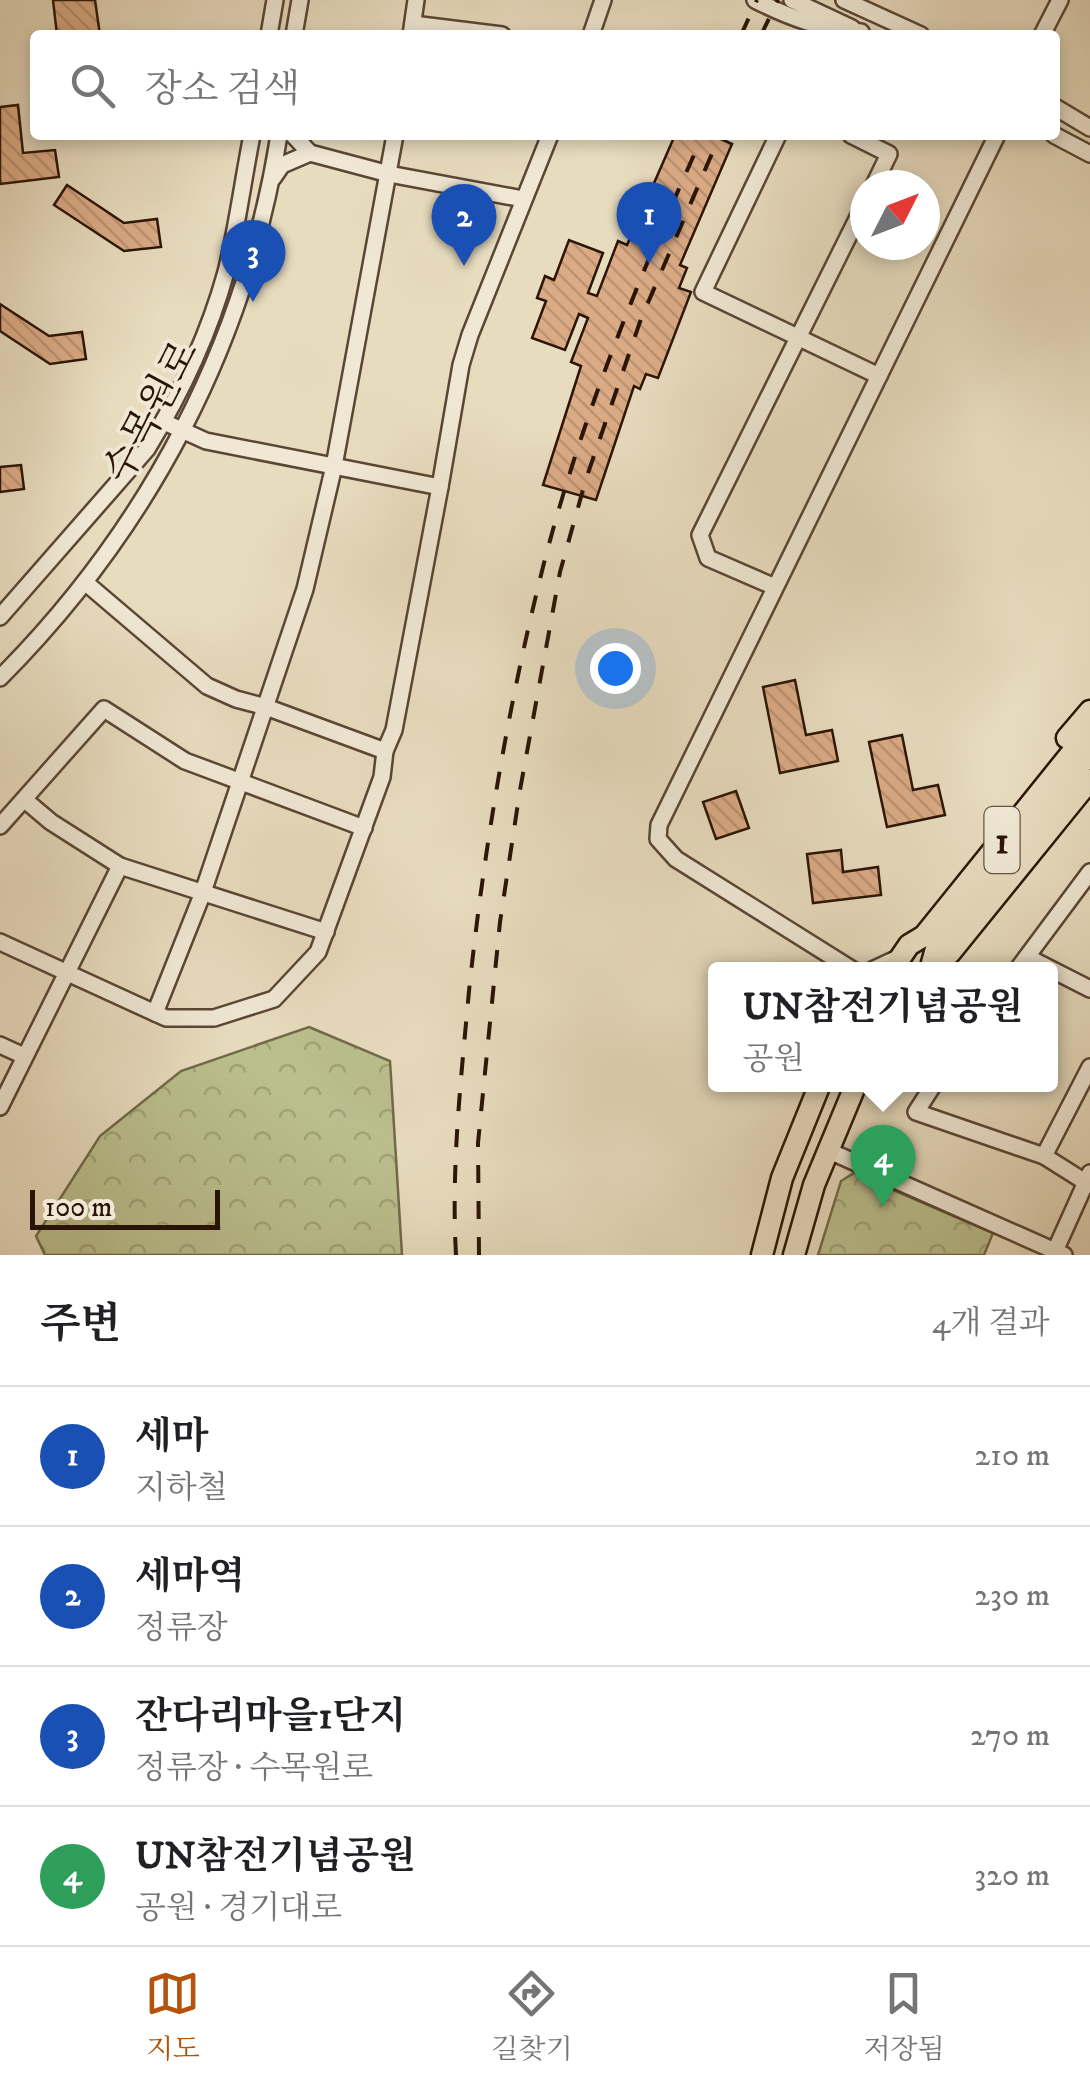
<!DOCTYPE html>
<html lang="ko">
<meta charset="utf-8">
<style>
:root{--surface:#fff;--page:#f2f2f2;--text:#202124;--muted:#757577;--line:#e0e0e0;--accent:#b45309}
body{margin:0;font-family:"IM FELL DW Pica","Noto Serif KR",serif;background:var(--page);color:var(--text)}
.compass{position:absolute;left:850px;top:170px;width:90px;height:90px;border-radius:50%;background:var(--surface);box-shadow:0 5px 15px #0003;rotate:48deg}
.scale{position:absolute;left:30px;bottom:25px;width:190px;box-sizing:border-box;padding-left:10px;border:5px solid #2a1406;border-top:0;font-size:28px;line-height:35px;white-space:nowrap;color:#2a1406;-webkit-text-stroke:8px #f0e8d5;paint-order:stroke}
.you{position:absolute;left:615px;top:668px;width:35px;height:35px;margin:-25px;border:8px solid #fff;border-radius:50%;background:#1a73e8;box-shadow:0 0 0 15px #1a73e833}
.badge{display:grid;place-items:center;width:65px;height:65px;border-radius:50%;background:var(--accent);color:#fff;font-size:32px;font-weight:700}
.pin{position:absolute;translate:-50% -82px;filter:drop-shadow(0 2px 5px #0008)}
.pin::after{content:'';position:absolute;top:52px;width:35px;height:30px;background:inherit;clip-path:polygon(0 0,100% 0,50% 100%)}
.popup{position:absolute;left:708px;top:962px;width:350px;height:130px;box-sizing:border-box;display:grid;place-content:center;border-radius:10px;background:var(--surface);filter:drop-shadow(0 2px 8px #0005);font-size:32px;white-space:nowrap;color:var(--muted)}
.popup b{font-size:38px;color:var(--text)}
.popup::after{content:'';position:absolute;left:50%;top:100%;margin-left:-20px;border:20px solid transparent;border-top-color:var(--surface)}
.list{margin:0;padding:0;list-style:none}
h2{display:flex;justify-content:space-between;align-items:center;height:130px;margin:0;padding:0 40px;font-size:42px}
h2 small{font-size:32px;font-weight:400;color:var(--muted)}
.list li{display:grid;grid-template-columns:65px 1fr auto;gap:30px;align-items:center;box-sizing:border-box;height:140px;padding:0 40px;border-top:2px solid var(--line)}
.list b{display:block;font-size:38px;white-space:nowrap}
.list p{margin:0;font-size:32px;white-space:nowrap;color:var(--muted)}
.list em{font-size:32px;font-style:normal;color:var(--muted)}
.icon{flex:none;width:55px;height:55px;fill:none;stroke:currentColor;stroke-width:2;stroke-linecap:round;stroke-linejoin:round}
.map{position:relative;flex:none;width:1090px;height:1255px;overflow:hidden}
.search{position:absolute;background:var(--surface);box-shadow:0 5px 15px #0003;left:30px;right:30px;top:30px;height:110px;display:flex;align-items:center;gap:25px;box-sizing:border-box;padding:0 35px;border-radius:10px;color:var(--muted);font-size:38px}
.sheet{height:690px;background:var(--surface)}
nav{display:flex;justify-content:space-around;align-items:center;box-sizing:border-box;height:140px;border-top:2px solid var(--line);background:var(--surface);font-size:28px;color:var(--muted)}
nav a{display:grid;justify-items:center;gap:5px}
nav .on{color:var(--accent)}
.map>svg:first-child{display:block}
.park{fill:url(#park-crowns);stroke:#726a4a;stroke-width:2.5}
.building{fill:url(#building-back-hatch);stroke:#2a1406;stroke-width:2.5}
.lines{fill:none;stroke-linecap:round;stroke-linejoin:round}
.minor-casing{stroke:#5a4634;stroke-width:20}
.major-casing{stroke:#2a1406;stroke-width:25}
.minor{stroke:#f0e8d5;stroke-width:15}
.major{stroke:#e8dcbf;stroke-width:20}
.rail{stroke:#2a1406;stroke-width:4;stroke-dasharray:18 18;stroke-linecap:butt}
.labels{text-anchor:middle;stroke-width:8;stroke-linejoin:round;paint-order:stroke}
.shield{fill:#f0e8d5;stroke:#655444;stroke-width:2.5}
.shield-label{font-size:38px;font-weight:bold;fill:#2a1406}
.street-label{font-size:40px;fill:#2a1406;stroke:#f0e8d5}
</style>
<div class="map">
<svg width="1090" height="1255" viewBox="0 0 1090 1255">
<defs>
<pattern id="park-crowns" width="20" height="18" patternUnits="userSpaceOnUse" patternTransform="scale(2.5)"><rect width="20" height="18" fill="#bbbf8e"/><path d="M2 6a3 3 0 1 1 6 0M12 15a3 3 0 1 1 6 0" fill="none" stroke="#a1a379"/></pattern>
<pattern id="building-back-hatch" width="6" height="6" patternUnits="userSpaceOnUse" patternTransform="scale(2.5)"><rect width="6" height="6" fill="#dbab86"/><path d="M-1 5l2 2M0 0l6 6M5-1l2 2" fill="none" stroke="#bc9272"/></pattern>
</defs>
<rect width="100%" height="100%" fill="#e8dcbf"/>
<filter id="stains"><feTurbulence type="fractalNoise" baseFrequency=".002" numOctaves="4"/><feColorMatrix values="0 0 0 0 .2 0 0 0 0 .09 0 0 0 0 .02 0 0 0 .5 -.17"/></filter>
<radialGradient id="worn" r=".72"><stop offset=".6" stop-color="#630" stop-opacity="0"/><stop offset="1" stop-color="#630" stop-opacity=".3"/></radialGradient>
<g class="park">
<polygon points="309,1027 390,1061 402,1255 45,1255 36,1236 100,1136 181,1071"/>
<polygon points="854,1173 993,1233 984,1255 818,1255 841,1181"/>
</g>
<g class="building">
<polygon points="53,0 95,0 100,35 57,35"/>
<polygon points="18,105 23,153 55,150 59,177 0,184 0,107"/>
<polygon points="675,135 712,135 732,144 680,265 687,268 679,288 691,292 658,378 646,374 640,389 634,386 596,500 543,485 581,366 571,362 588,318 579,314 565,350 532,338 546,301 537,298 545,276 554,280 569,240 603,253 588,293 597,296 618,241 627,245"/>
<polygon points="67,185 124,223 157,219 161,247 124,251 54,205"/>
<polygon points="0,304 49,336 82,332 86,359 50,364 0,331"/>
<polygon points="21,465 24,489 0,492 0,467"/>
<polygon points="795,680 806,735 832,730 838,761 780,773 763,687"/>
<polygon points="902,735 913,790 938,785 945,815 887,827 869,742"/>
<polygon points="736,791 749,828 716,839 703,802"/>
<polygon points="841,850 843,872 878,867 881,895 813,903 807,854"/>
</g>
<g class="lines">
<defs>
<g id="minor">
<path d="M755,0C790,18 821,29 861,32"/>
<polyline points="792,0 852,28"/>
<polyline points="844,0 921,35"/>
<polyline points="413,24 502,35"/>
<polyline points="269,35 275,0"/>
<polyline points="294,35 300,0"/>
<polyline points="411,35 416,0"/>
<polyline points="591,35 603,0"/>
<polyline points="1042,35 1060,0"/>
<polyline points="1055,107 1090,128"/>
<polyline points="293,135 310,153 389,174 523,199"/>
<polyline points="778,135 703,292 879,376"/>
<polyline points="851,135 889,154 874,185"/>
<polyline points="1054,135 1090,154"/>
<polyline points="273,178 282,165 310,153"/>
<polyline points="164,422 206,441 440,487 461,365 470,335 550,135"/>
<polyline points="86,583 207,686 236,699 266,707 385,751 394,730 440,487"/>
<polyline points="775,587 708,558 700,535 865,203"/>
<path d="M0,617L147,449C180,395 209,334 226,272C237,228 243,180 252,135"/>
<path d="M0,678C149,528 246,344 279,135"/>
<polyline points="25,800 51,822 120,866 326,932"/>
<polyline points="0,826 104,709 185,761 364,828"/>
<polyline points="0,942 166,1018 214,1018 274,999 318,952 382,777 385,751"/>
<polyline points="1027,957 1090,989"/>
<polyline points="853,970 676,859 658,839 659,825 997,135"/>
<polyline points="872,970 902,956"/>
<polyline points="1017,970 1090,872"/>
<polyline points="155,1013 202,895 305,589 334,466 395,135"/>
<polyline points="0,1045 24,1056"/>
<polyline points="934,1084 916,1112 1044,1156 1090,1185"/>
<polyline points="0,1107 120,866"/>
<polyline points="827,1150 1064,1255"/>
<polyline points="1044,1156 1090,1067"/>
<polyline points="1055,1251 1090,1173"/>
</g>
<g id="major">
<polyline points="1067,738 1090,711"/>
<polyline points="934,964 950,953 1090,780"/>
<polyline points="892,970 909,945 924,936 1090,730"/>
<polyline points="930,970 937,945 1090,753"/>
<polyline points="762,1255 782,1178 820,1084"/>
<polyline points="794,1255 814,1185 856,1084"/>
</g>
</defs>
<use href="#minor" class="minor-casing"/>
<use href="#major" class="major-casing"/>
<use href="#minor" class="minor"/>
<use href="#major" class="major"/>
<g class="rail">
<polyline points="741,35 757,0"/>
<polyline points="761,35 778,0"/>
<path d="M456,1255C451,1166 461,1080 469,991C484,849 508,706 543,567C581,418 640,274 703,135"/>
<polyline points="479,1255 478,1143 500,922 520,790 560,572 586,479 641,319 720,135"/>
</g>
</g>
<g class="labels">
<rect class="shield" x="984.5" y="807" width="35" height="66" rx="8"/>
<g class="shield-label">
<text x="1002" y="853">1</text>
</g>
<g class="street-label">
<text transform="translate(150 411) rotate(-62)" y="14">수목원로</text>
</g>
</g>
<rect width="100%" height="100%" filter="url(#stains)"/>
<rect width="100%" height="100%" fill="url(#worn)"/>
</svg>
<svg class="compass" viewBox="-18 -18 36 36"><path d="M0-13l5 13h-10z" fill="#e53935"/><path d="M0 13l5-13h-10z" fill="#757577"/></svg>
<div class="scale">100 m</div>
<div class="you"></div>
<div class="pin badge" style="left:649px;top:264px;background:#1a4fb4">1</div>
<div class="pin badge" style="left:464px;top:266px;background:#1a4fb4">2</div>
<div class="pin badge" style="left:253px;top:302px;background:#1a4fb4">3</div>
<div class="pin badge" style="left:883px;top:1207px;background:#2e9e5b">4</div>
<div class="popup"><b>UN참전기념공원</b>공원</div>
<div class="search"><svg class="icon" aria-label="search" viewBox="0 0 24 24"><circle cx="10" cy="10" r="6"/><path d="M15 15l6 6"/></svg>장소 검색</div>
</div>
<section class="sheet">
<h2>주변<small>4개 결과</small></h2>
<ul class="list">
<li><span class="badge" style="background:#1a4fb4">1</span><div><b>세마</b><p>지하철</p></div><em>210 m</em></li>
<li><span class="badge" style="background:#1a4fb4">2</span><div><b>세마역</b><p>정류장</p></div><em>230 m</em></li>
<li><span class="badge" style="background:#1a4fb4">3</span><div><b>잔다리마을1단지</b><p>정류장 · 수목원로</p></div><em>270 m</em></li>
<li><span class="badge" style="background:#2e9e5b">4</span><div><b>UN참전기념공원</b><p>공원 · 경기대로</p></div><em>320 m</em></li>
</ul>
</section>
<nav>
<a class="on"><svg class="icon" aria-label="map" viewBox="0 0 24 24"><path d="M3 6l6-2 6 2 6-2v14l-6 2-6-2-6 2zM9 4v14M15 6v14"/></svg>지도</a>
<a><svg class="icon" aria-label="directions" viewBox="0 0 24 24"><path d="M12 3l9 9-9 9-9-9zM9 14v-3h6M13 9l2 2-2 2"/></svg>길찾기</a>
<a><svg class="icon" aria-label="saved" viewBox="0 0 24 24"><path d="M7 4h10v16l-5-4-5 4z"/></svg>저장됨</a>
</nav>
